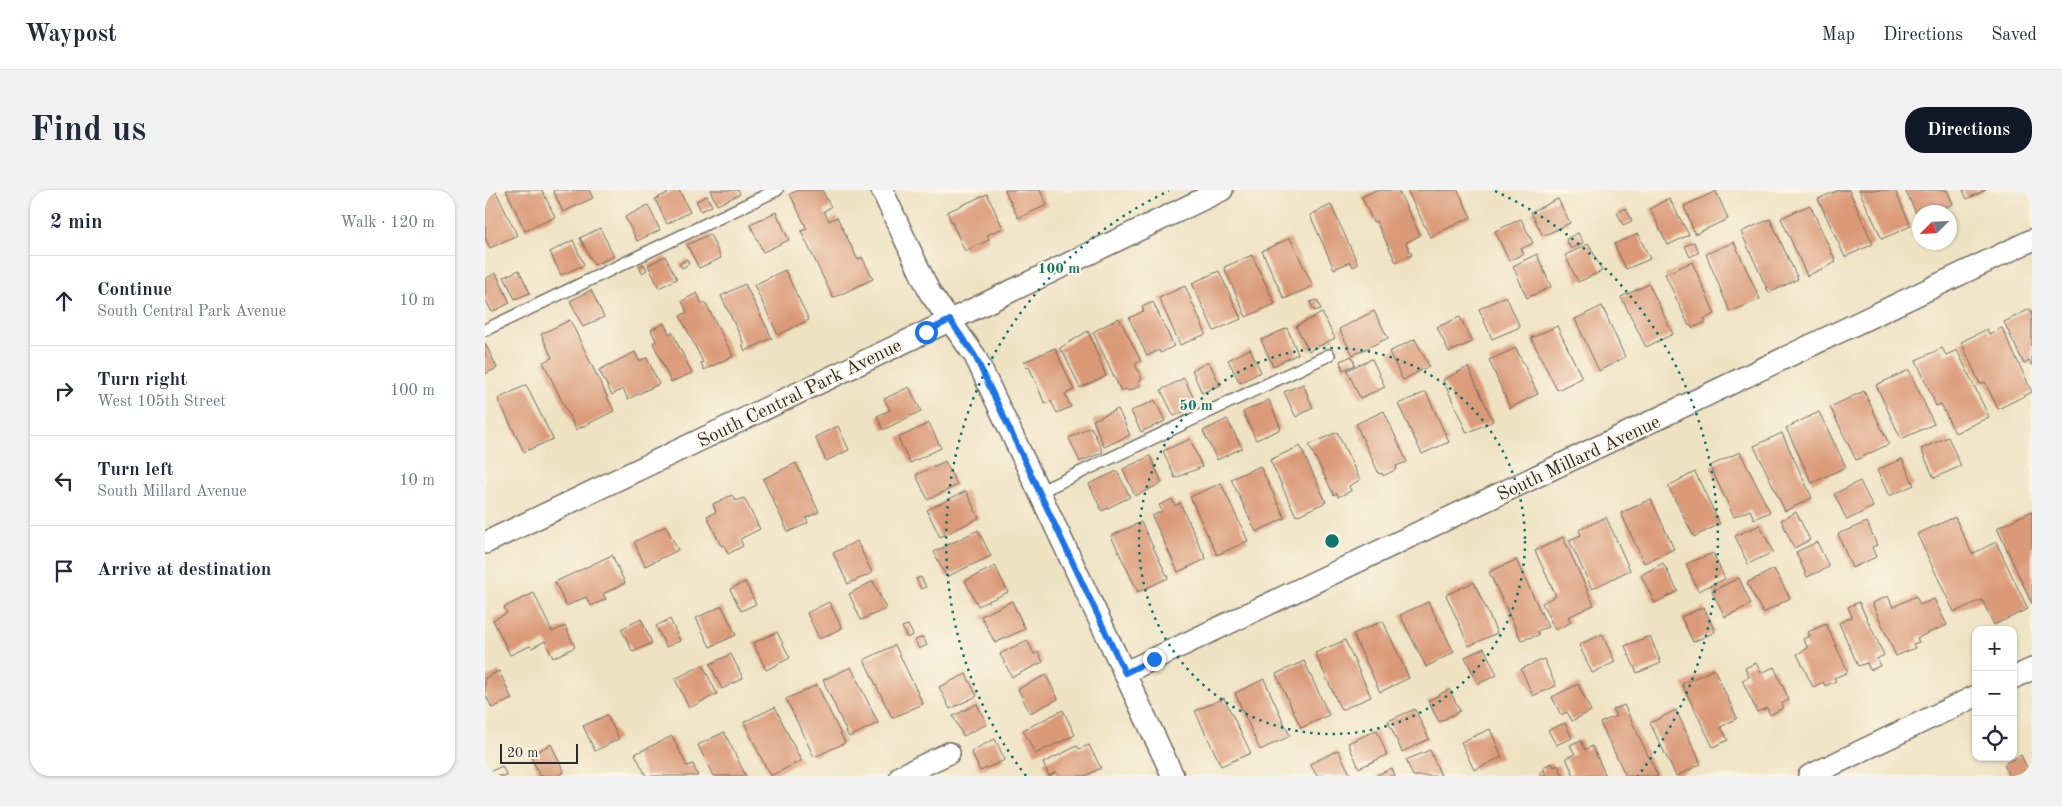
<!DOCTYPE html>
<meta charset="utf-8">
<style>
:root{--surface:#fff;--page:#f2f2f3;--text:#1f2937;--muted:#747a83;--line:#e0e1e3;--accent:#111827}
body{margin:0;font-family:"Old Standard TT",serif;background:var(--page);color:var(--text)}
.controls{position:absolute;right:15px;bottom:15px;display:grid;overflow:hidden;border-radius:10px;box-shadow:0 1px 4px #0004}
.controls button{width:45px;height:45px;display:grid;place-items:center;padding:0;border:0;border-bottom:1px solid var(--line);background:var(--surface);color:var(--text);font:25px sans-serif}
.compass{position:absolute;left:1427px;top:15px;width:45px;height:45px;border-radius:50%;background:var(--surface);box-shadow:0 1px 4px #0004;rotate:246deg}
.scale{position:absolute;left:15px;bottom:12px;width:78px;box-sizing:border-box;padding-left:5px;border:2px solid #2b2b2b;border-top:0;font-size:14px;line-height:18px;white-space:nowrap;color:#2b2b2b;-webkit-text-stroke:4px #fcf5e5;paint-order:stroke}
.stop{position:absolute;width:15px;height:15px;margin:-11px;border:4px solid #1a73e8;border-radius:50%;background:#fff}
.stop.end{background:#1a73e8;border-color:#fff;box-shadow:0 1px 5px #0008}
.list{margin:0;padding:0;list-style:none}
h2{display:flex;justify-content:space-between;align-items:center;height:65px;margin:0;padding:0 20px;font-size:21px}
h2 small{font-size:16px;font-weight:400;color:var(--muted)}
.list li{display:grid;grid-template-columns:32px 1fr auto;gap:15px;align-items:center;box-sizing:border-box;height:90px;padding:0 20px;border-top:1px solid var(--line)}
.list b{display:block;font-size:19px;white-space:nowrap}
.list p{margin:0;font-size:16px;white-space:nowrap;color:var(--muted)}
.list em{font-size:16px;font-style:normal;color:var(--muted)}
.icon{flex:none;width:28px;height:28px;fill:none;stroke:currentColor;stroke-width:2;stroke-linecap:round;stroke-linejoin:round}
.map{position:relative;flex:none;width:1547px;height:586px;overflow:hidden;border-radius:20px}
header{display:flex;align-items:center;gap:30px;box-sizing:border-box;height:70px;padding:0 25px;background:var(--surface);border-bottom:1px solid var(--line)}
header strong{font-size:24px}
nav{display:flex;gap:28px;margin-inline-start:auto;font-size:18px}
.intro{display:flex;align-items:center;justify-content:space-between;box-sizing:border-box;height:120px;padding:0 30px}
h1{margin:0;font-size:35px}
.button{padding:12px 22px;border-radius:20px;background:var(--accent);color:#fff;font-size:18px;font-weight:700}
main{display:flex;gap:30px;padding:0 30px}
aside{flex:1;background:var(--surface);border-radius:20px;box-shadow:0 1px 4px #0004}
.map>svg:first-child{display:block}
.building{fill:#da9977}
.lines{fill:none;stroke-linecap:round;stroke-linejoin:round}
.lane-casing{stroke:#6f6b60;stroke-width:14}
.street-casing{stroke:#6f6b60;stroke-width:24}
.lane{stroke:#fff;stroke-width:11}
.street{stroke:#fff;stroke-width:21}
.route{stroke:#1a73e8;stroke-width:6}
.ring{fill:none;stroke:#0f766e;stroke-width:2.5;stroke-dasharray:2.5 5}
.labels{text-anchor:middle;stroke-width:4;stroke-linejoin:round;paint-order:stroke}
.street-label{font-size:19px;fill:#2b2b2b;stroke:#fcf5e5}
.centre{fill:#0f766e;stroke:#fcf5e5;stroke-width:2.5}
.ring-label{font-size:15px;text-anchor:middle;font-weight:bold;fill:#0f766e;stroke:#fcf5e5;stroke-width:4;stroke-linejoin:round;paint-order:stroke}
</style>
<header>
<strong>Waypost</strong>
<nav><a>Map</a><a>Directions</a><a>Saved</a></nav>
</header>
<div class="intro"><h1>Find us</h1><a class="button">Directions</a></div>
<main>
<aside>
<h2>2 min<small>Walk · 120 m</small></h2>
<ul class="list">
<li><svg class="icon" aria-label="ahead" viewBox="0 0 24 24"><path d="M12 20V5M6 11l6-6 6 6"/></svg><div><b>Continue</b><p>South Central Park Avenue</p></div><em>10 m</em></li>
<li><svg class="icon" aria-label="right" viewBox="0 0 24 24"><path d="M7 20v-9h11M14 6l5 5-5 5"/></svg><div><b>Turn right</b><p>West 105th Street</p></div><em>100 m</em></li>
<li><svg class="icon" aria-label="left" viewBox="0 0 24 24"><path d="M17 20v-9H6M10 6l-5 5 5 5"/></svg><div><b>Turn left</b><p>South Millard Avenue</p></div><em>10 m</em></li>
<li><svg class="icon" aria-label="arrive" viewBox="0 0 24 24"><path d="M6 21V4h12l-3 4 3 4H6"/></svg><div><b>Arrive at destination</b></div></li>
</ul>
</aside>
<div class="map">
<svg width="1547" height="586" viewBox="0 0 1547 586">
<rect width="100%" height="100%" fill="#fcf5e5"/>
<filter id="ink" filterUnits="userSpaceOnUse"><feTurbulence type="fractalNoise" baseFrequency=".02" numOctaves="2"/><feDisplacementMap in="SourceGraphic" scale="10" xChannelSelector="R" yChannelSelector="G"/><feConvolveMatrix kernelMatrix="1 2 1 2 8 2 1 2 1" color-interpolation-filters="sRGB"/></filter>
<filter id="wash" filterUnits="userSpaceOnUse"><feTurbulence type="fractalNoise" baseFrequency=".0096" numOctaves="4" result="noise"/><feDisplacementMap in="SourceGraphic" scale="20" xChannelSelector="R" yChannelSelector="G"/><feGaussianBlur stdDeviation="1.12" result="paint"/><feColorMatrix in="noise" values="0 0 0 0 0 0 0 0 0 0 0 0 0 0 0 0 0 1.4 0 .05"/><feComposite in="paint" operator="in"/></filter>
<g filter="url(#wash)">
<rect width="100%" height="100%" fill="#eee2c2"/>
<g id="blocks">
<g class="building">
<polygon points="0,0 10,0 32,45 5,58 0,48"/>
<polygon points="21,0 57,0 70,27 40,41"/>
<polygon points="68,0 104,0 108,8 78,22"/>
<polygon points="189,0 194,0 205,22 182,34 170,9"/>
<polygon points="225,0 253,0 255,4 232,15"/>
<polygon points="314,0 337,0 346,17 339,21 344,31 352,27 373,70 377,67 388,89 348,108 316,41 322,39 305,4"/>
<polygon points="520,0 555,0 562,15 533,28"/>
<polygon points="891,0 913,0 935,45 921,53 927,65 911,72 891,31 888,32 877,7"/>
<polygon points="922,0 973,0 986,27 945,47"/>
<polygon points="1354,0 1364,0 1388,54 1360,67 1333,9"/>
<polygon points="1374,0 1410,0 1426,36 1397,49"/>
<polygon points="1420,0 1462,0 1468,14 1450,22 1434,22 1434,29"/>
<polygon points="1478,0 1501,0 1482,9"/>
<polygon points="1231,1 1243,29 1210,44 1199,16"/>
<polygon points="502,4 518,38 502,45 504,50 480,61 462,22"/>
<polygon points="222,6 227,16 216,21 211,11"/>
<polygon points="1184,8 1204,45 1183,55 1165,19"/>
<polygon points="1073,9 1085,33 1058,46 1046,22"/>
<polygon points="163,15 175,40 152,51 140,27"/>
<polygon points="846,15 873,74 868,77 865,72 849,79 825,25"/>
<polygon points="1325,15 1351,72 1322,86 1296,28"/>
<polygon points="1141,18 1147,31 1138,35 1132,22"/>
<polygon points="291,22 304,50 278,62 265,34"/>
<polygon points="1036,29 1048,53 1036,59 1039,63 1024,71 1010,41"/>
<polygon points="1285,29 1313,89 1284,103 1256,42"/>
<polygon points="115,38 129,66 109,75 95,48"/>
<polygon points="1093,43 1098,53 1086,59 1081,49"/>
<polygon points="225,44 236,68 214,78 202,55"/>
<polygon points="1153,44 1165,69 1141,79 1129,54"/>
<polygon points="805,48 828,96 799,109 777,61"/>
<polygon points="88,50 99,75 76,85 65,62"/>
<polygon points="1209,52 1214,62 1205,67 1200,56"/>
<polygon points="1249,52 1275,109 1245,122 1221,64"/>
<polygon points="1104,54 1117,81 1093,92 1080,65"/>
<polygon points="1052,64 1066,97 1042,108 1028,76"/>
<polygon points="767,65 790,114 761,127 739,77"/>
<polygon points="180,66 192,89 174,98 163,75"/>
<polygon points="202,69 204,74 197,78 194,74"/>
<polygon points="1207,72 1230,124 1219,129 1221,132 1207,138 1206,135 1204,136 1180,84"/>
<polygon points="159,74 162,80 157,83 154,76"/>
<polygon points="34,80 45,103 30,109 19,87"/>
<polygon points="300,80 324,130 293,145 269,95"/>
<polygon points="734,81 756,129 729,141 707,93"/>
<polygon points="11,83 25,113 7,122 0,109 0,89"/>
<polygon points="260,94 287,148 260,161 257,154 259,154 236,106"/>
<polygon points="1164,94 1188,144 1161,157 1136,107"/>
<polygon points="700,96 721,144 695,155 674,108"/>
<polygon points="106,100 119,127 98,137 85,111"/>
<polygon points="212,103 217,114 220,112 248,166 219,180 216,173 218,172 195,126 202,122 197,111"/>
<polygon points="1021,106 1035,137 1007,149 994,119"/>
<polygon points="832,110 836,119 829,121 825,112"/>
<polygon points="668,112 689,156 675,163 674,160 662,166 644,128 659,121 657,117"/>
<polygon points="1117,116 1140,167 1114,181 1090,129"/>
<polygon points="1545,119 1547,122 1547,176 1544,171 1539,174 1519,132"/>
<polygon points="889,121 903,148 868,165 854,139"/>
<polygon points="837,123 850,148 824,161 811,136"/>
<polygon points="975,127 987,152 964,162 952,137"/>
<polygon points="634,128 656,171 650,174 657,189 653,192 655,196 643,201 641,199 636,201 608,142"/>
<polygon points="85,130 129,221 91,240 58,172 67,168 56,144"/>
<polygon points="179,133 184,144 187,142 207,183 186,192 168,153 171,151 166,140"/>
<polygon points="1072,136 1097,188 1072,200 1046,148"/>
<polygon points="802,138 813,164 788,176 776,150"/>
<polygon points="1517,138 1547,202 1513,219 1500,192 1495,194 1476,152 1502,139 1504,144"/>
<polygon points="603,141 621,186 595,198 578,161 576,162 575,158"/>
<polygon points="930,149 944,176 918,190 904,162"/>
<polygon points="0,153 12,178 0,184"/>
<polygon points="570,158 589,200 580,204 586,217 572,223 566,211 560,214 544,177 541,178 539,172"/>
<polygon points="1031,158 1053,204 1025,218 1004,170"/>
<polygon points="1457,158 1461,165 1472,160 1504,227 1470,243 1456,214 1451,216 1431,170"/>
<polygon points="765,159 776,182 755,193 743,170"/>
<polygon points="150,162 154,171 162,168 174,194 143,209 138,199 127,205 114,180"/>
<polygon points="867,166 870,175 858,180 855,171"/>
<polygon points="887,169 900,197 875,208 862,180"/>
<polygon points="724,172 735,195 717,203 707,180"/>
<polygon points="983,177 1008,231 982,243 958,190"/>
<polygon points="1424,180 1449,234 1416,249 1391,195"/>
<polygon points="699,188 712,215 689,226 676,200"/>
<polygon points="818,194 828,218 811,227 799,202"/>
<polygon points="41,195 68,249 39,262 13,209"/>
<polygon points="424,197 436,221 398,240 392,226 405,220 399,209"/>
<polygon points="1379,201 1404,254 1371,270 1345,217"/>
<polygon points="941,202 964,252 937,264 913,214"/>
<polygon points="670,210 680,231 656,242 646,221"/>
<polygon points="784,210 796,239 771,250 758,222"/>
<polygon points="633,219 645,245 619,257 608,230"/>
<polygon points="899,221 922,272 911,276 912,279 898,286 897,283 894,284 871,234"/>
<polygon points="1334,222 1361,277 1327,293 1301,238"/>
<polygon points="742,229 757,258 732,270 718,241"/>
<polygon points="444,233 456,258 425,273 413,248"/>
<polygon points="353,236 364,260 341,271 330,247"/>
<polygon points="606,237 618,262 595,272 584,248"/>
<polygon points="852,242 875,290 864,296 866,301 853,307 852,303 849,305 824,255"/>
<polygon points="1297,243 1327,308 1300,321 1269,256"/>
<polygon points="1463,247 1476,276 1449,288 1436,259"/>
<polygon points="705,249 717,277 690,288 678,261"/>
<polygon points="815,256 841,312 811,326 785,270"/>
<polygon points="1255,262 1285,322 1269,329 1265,320 1249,327 1225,276"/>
<polygon points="665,266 677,293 650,306 638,279"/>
<polygon points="1417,269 1429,295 1404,306 1392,280"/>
<polygon points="460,271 472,295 443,310 431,285"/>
<polygon points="311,273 334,322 321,328 323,333 303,342 278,289"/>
<polygon points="775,276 800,328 771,342 746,289"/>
<polygon points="632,281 645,307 617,321 604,294"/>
<polygon points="1210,282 1235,334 1209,347 1183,296"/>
<polygon points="1375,291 1388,317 1362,330 1349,304"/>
<polygon points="736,293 763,351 732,365 705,307"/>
<polygon points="481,301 494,328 455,347 442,320"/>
<polygon points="247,305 251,311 259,308 275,339 255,349 258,356 243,364 239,355 236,356 222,326 231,322 228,314"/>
<polygon points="687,309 690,316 695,313 721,369 693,382 667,326 677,321 674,315"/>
<polygon points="1166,309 1189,359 1159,373 1136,323"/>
<polygon points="1547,321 1547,414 1512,338"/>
<polygon points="1311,322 1325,350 1309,358 1296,330"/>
<polygon points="1121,327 1145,380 1107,399 1084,350 1096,345 1094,340"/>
<polygon points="1470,327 1487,364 1511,352 1543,419 1509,435 1497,410 1469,422 1432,344"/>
<polygon points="656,332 683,388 653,402 626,346"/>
<polygon points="1382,332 1392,355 1387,357 1391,367 1367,378 1353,344"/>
<polygon points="1275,335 1288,362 1263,374 1250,346"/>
<polygon points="181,336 193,360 160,376 149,352"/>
<polygon points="493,340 506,366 461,387 449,362"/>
<polygon points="1078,347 1109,415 1083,427 1086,432 1070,440 1057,413 1071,406 1050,361"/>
<polygon points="372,351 387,383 363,394 348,363"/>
<polygon points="1332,352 1344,377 1322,387 1311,362"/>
<polygon points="1228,363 1240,389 1213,401 1201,374"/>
<polygon points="127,365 140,393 118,404 121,409 106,416 101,407 81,416 70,392"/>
<polygon points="1031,370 1063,437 1052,441 1054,445 1036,450 1004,382"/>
<polygon points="1178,373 1193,401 1170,413 1156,385"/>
<polygon points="510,376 523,402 493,416 480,391"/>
<polygon points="1289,379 1305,408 1278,423 1262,393"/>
<polygon points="436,387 441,397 436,399 431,389"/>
<polygon points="1254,388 1266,414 1240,427 1227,401"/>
<polygon points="388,391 401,419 376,430 364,404"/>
<polygon points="260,392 271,414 256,421 245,399"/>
<polygon points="989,392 1012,443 984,456 961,405"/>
<polygon points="49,403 67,442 80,436 90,457 68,468 60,451 47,458 45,456 25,465 8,430 22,423 19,417"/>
<polygon points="1403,406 1408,417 1431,406 1435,415 1449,409 1462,435 1432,448 1434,452 1428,454 1430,458 1411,466 1387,413"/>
<polygon points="527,411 540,439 510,453 496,426"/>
<polygon points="344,412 357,438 334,449 322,423"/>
<polygon points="943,412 969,462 941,477 915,425"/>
<polygon points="1374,412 1399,465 1392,469 1395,476 1385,480 1382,473 1373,476 1354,433 1367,427 1363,417"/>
<polygon points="237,416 251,445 225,457 211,428"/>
<polygon points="1219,417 1230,442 1208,452 1196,427"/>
<polygon points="156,429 167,453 148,462 136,439"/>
<polygon points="185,429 195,451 181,457 171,436"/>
<polygon points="898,431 924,488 895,502 868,444"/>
<polygon points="1341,434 1363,482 1349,488 1351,491 1340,496 1338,492 1328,497 1312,464 1323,458 1318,449 1325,446 1323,442"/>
<polygon points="423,435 428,445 422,448 417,437"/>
<polygon points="292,442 305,468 281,480 268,453"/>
<polygon points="1117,444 1130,472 1107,483 1094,455"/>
<polygon points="1165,446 1176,473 1152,483 1140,456"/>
<polygon points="438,447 442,455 434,459 430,450"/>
<polygon points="542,450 549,464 553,462 558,472 527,487 515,464"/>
<polygon points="860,450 886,507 856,520 830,463"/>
<polygon points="410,455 438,514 407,528 379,470"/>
<polygon points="999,458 1012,485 993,494 980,467"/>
<polygon points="246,464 258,488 237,499 225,474"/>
<polygon points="1059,469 1071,496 1048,506 1036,479"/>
<polygon points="819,471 844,525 816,538 791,484"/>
<polygon points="1271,473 1276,483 1289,477 1304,510 1296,514 1298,518 1285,525 1282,518 1272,522 1257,490 1264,487 1260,478"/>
<polygon points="218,475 232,504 204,518 190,489"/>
<polygon points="366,477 393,533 364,547 338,490"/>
<polygon points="1229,479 1252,528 1236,537 1243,550 1228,557 1197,494"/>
<polygon points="14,481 27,509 7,518 0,504 0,488"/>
<polygon points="481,484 492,506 465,519 454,497"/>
<polygon points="561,485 573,509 545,523 533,499"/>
<polygon points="779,489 805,546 775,560 750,503"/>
<polygon points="1093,494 1106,521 1087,531 1082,522 1076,525 1067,507"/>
<polygon points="332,495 360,553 329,567 301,509"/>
<polygon points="964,499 975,521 954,532 943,511"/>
<polygon points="739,508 766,563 736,576 710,521"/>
<polygon points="492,514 502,534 478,546 468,526"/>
<polygon points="1139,515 1173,586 1141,586 1115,533 1131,526 1128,520"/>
<polygon points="290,517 316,571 285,586 259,532"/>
<polygon points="930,519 944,549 917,562 903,531"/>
<polygon points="578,520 590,545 550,564 538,540"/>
<polygon points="1191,520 1216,574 1192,586 1191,586 1165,533"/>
<polygon points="122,525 134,549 110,561 98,536"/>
<polygon points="1080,533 1087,548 1071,555 1063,540"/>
<polygon points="1005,539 1017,567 989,580 976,552"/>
<polygon points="892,540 902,565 874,578 863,553"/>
<polygon points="239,542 261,586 228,586 213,555"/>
<polygon points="187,546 202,576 208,574 213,586 161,586 150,564"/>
<polygon points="510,549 520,570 495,581 486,561"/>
<polygon points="1096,550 1100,560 1107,556 1121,586 1089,586 1081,568 1090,564 1085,555"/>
<polygon points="66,554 79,582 71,586 55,586 45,565"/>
<polygon points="604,555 616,578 600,586 573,586 571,582 564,586 558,573 592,556 594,559"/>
<polygon points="853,560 866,586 832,586 825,574"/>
<polygon points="945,560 956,586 928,586 921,570"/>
<polygon points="1536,565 1546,586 1524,586 1519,574"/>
<polygon points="1067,573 1069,577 1073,575 1078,586 1056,586 1054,583 1060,580 1058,577"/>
<polygon points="17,576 22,586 0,586 0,584"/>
<polygon points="907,578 910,586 890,586"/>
</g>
</g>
</g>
<g filter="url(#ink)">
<use href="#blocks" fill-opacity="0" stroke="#6f6b60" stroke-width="1"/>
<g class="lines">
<defs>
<g id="lane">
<polyline points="0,140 292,0"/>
<polyline points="554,302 844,165"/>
</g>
<g id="street">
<polyline points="397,0 445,103 490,166 688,586"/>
<polyline points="0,353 737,0"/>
<polyline points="639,483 1547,50"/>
<polyline points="1528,488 1547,479"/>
<polyline points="416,586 464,563"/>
<polyline points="1324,586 1491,506"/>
</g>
</defs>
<use href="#lane" class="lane-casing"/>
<use href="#street" class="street-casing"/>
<use href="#lane" class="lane"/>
<use href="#street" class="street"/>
</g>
</g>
<g class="lines" filter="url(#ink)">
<polyline class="route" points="441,142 465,130 490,166 640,483 669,469"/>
</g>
<g class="ring">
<circle cx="847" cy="351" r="193"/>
<path d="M541 586A386 386 0 0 1 684 1M1010 1A386 386 0 0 1 1153 586"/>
</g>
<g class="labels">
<g class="street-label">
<text transform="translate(314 202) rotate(-26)" y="7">South Central Park Avenue</text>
<text transform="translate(1093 267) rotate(-25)" y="7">South Millard Avenue</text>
</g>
</g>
<circle cx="847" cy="351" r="8" class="centre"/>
<g class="ring-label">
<text x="574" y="83">100 m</text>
<text x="711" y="220">50 m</text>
</g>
</svg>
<div class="controls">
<button>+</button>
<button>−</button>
<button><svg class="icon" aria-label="locate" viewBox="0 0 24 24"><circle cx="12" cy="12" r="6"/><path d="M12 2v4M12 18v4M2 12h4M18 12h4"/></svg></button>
</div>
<svg class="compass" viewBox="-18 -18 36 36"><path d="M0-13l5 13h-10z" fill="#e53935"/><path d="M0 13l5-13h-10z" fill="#747a83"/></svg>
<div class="scale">20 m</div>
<div class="stop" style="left:441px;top:142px"></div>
<div class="stop end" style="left:669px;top:469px"></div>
</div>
</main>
